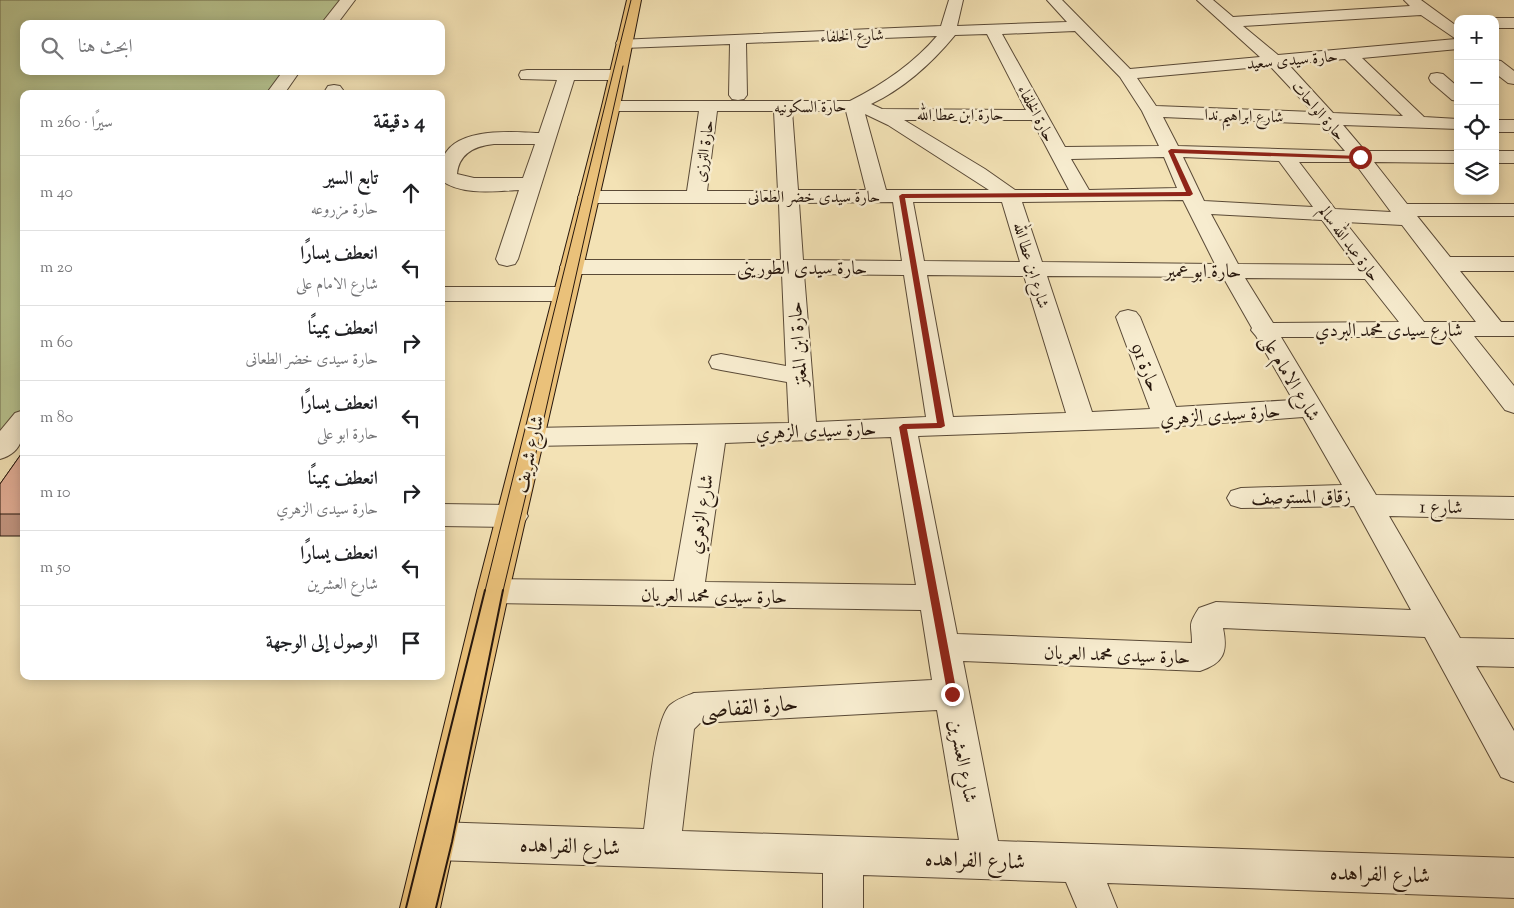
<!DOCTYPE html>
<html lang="ar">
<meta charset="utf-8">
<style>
:root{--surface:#fff;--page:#f2f2f2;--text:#202124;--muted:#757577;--line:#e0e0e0}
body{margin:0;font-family:"Sorts Mill Goudy",Amiri,serif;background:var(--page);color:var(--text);direction:rtl}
.controls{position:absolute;right:15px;top:15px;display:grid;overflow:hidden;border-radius:10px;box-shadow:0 2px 12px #0003}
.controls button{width:45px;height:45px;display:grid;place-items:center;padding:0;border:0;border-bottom:1px solid var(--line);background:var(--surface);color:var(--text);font:25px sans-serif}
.stop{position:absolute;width:15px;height:15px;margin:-11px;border:4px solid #8f2418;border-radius:50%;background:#fff}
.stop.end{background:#8f2418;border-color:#fff;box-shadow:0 1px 5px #0008}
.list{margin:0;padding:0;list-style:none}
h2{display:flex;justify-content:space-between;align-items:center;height:65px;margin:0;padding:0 20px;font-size:21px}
h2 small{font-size:16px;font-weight:400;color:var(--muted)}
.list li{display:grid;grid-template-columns:32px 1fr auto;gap:15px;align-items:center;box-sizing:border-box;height:75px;padding:0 20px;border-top:1px solid var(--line)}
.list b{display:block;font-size:19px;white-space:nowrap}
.list p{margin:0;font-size:16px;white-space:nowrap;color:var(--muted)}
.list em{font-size:16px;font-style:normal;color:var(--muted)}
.icon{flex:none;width:28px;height:28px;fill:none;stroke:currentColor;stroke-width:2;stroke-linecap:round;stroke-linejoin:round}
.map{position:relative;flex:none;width:1514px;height:908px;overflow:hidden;direction:ltr}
.search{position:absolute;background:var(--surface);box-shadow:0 2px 12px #0003;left:20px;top:20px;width:425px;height:55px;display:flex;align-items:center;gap:12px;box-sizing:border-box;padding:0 18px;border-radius:10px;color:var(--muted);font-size:19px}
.panel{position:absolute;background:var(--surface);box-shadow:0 2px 12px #0003;left:20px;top:90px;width:425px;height:590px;border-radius:10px;direction:rtl}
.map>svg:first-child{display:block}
.green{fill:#b8c490;stroke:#706e4e}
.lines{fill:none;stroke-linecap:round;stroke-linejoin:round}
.minor-casing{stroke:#5a4a37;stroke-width:2}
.major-casing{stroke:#27170d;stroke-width:2}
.minor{fill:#f7eccf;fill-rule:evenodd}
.major{fill:#eac17a;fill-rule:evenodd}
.tram-far1{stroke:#27170d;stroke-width:1}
.tram{stroke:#27170d;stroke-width:2}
.wall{fill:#c29580;stroke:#27170d}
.building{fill:#e2ad95;stroke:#27170d}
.route{fill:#8f2418}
.labels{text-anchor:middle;stroke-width:5;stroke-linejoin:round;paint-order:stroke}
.far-street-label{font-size:16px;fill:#27170d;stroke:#f7eccf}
.street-label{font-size:19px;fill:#27170d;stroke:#f7eccf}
.near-street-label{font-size:22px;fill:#27170d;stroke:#f7eccf}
</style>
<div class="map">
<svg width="1514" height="908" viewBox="0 0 1514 908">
<rect width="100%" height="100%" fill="#f3e2b5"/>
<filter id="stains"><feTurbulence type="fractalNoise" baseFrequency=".004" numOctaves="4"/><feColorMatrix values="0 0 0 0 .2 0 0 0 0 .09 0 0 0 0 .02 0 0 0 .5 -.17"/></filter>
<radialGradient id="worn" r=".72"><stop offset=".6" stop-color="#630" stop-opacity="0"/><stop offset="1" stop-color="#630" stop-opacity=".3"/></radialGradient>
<polygon class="green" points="0,0 344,0 325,24 24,24 24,71 287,71 269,94 24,94 24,406 0,436"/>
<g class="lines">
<defs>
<g id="minor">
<polygon points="340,0 355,0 337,24 321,24"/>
<path d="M949,0H963L957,26L1067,22L1047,0H1062L1130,69L1260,57L1197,0H1213L1233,17L1410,6L1404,0H1421L1458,27V49L1362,58L1424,117L1458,119V129L1343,125L1365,151H1458V163L1374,162L1407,204H1514V216H1417L1450,257H1514V271H1460L1501,322H1514V336H1474L1514,386V413L1505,410L1449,337H1281L1376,495L1514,497V519L1389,516L1460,638L1514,639V667L1476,666L1514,731V782L1501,777L1425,637L1223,628C1228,652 1224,663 1200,671L963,661L998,841L1514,858V898L1107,883L1117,908H1077L1066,882L863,875V908H823V873L436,860L422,854L417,841L422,828L436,822L644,829C648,804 654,720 670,705C677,699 686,696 694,693L932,680L921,610L493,603L482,600L477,591L482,582L493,579L674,581L698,443L532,446L522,444L518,437L522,430L532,428L789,423L787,382L721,370L712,368L709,362L712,356L721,354L786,366L782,274H571L563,272L560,267L563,262L571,260H781L779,203H588L581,201L578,197L581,193L588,191H687L699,111H611L605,110L602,106L605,102L611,101H850C882,85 914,63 937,36L746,43L747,95L744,99L738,100L732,99L729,95L730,44L624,48L618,46L616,43L618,40L941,26ZM1421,15L1456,39L1278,55L1243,26ZM1075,31L1120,77L1142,111L1159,146L1065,147L1002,34ZM987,34L1026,110L882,109L871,104C903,89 932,63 955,35ZM1345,59L1403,116L1333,113L1288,64ZM1270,66L1313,112L1156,106L1137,78ZM717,111H774L778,191H707ZM792,111H846L866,190H798ZM865,114L888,125L989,190H886ZM1163,117L1322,124L1345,151L1178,146ZM904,120H1032L1069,190H1015L985,169ZM1164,157L1177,188L1089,190L1071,159ZM1183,157L1279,161L1313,207L1204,201ZM1299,162H1354L1391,212L1335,209ZM1183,200L1215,264L1042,262L1022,202ZM893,202L902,261L803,260L799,203ZM913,202H1002L1020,262L924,261ZM1211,214L1322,220L1355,265L1238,264ZM1345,222L1402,225L1476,322H1424ZM804,274L904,275L926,417L816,422ZM927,275L1024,276L1066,413L953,417ZM1047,276L1223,277L1252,328L1251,330L1256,336L1293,400L1176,407L1140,317L1136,312L1128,310L1120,312L1116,317L1150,409L1092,412ZM1245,278L1365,279L1399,322L1273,323ZM1303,417L1342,485L1241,488L1231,491L1227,498L1231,505L1241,508L1354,506L1411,610L1216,602L1199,608C1187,627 1192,623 1192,643L957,634L918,436L1167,427ZM891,437L916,585L705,582L725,443ZM937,710L959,840L682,831L694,729L700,723Z"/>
<polygon points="1495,18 1514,18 1514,28 1495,28 1495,19 1493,19"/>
<polygon points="1495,60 1501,61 1514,71 1514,84 1508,83 1495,73"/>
<path d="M527,70H618L624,71L626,75L624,79L618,80H574L518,259L515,264L507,266L499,264L496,259L519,190C496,191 461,196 441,180C441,174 440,166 442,161C452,126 512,132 539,133L557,80L521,79L519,75L521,71ZM494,144H535L523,178H474L457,174C459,153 475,146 494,144Z"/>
<polygon points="283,71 300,71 284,94 266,94"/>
<polygon points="1437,73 1443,74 1458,87 1458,101 1452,100 1431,82 1429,78 1431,74"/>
<polygon points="334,85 340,86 343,90 341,94 323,94 328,86"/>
<rect x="1495" y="120" width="19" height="12"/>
<rect x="1495" y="151" width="19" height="12"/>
<polygon points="441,287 564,287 572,289 576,294 572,299 564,301 441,301"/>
<path d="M24,410C24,432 25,452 0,459V431L15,413Z"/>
<polygon points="441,504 513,505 523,508 528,516 523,524 513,527 441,526"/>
</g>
<polygon id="major" points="627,0 641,0 620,106 509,591 440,908 400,908 477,591 602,106"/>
</defs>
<use href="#minor" class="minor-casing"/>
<use href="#major" class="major-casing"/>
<use href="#minor" class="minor"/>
<use href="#major" class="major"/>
<g class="tram-far1">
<polyline points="485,591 631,0"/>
<polyline points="503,591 540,436 623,66"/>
</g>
<g class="tram">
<polyline points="406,908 485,590"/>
<polyline points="436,908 452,842 503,590"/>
</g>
</g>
<polygon class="wall" points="24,450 24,536 0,536 0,484"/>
<polygon class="building" points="24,450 24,514 0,514 0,484"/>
<polygon class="route" points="1171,149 1360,156 1363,157 1360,159 1174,153 1193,194 1190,196 905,198 945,426 941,428 907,429 957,694 952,698 948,697 899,427 903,424 937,423 899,196 902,194 1186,192 1168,151"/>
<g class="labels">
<g class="far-street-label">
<text transform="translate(852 35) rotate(-2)" y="6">شارع الخلفاء</text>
<text transform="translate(1292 59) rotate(-5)" y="6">حارة سيدى سعيد</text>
<text transform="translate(810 106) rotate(-1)" y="6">حارة السكونيه</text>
<text transform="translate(1319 110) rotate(49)" y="6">حارة الواحات</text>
<text transform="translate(1037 113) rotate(62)" y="6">حارة الخلفاء</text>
<text x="960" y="120">حارة ابن عطا الله</text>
<text transform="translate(1244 115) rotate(2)" y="6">شارع ابراهيم ندا</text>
<text transform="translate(703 151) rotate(-82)" y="6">حارة الترزى</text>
<text x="814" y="202">حارة سيدى خضر الطعانى</text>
<text transform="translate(1350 243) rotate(53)" y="6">حارة عبد الله سالم</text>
<text transform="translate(1032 265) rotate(73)" y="6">شارع ابن عطا الله</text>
</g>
<g class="street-label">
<text x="802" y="274">حارة سيدى الطورينى</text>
<text x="1203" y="277">حارة ابو عمير</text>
<text x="1389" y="336">شارع سيدى محمد البردي</text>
<text transform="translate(797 344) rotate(-94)" y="7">حارة ابن المعتز</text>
<text transform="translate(1147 367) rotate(69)" y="7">حارة 91</text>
<text transform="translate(1291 377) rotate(59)" y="7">شارع الامام على</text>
<text transform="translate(1220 414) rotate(-4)" y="7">حارة سيدى الزهري</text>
<text transform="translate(816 430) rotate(-2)" y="7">حارة سيدى الزهري</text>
<text transform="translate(528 454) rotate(-77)" y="7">شارع شريف</text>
<text transform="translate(1301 496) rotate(-1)" y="7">زقاق المستوصف</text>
<text transform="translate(1441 506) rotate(1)" y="7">شارع 1</text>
<text transform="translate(700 514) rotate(-81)" y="7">شارع الزهري</text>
<text transform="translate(714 595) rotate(1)" y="7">حارة سيدى محمد العريان</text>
<text transform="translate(1117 654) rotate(2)" y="7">حارة سيدى محمد العريان</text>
<text transform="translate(964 761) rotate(79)" y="7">شارع العشرين</text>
</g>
<g class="near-street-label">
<text transform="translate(749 706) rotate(-5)" y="8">حارة القفاصى</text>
<text transform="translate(570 845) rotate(2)" y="8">شارع الفراهده</text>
<text transform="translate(975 859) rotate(2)" y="8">شارع الفراهده</text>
<text transform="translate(1380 873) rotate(2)" y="8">شارع الفراهده</text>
</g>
</g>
<rect width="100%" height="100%" filter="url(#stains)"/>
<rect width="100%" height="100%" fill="url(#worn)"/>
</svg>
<div class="controls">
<button>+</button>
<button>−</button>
<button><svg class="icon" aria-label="locate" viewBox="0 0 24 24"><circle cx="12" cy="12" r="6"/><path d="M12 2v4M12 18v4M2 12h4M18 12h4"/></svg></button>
<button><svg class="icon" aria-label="layers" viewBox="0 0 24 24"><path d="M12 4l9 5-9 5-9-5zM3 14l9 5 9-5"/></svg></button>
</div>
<div class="stop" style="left:1360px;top:157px"></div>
<div class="stop end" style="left:952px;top:694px"></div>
<div class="search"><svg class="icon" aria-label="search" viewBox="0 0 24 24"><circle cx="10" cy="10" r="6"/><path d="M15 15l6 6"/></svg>ابحث هنا</div>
<section class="panel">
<h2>4 دقيقة<small>سيرًا · 260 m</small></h2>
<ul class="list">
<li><svg class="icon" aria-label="ahead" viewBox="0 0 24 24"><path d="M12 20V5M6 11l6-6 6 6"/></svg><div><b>تابع السير</b><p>حارة مزروعه</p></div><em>40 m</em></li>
<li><svg class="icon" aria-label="left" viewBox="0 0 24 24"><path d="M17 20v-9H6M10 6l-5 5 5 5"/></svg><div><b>انعطف يسارًا</b><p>شارع الامام على</p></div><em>20 m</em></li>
<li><svg class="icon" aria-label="right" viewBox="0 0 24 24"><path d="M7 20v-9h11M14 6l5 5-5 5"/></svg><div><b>انعطف يمينًا</b><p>حارة سيدى خضر الطعانى</p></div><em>60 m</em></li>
<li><svg class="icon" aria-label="left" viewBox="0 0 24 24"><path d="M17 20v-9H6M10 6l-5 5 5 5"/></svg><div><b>انعطف يسارًا</b><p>حارة ابو على</p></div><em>80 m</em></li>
<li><svg class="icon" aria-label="right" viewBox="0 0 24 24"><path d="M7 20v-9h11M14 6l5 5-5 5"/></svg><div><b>انعطف يمينًا</b><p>حارة سيدى الزهري</p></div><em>10 m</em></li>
<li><svg class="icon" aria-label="left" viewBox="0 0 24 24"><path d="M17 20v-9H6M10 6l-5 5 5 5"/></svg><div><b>انعطف يسارًا</b><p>شارع العشرين</p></div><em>50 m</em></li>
<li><svg class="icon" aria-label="arrive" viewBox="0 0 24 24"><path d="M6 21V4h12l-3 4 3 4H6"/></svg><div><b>الوصول إلى الوجهة</b></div></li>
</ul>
</section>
</div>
